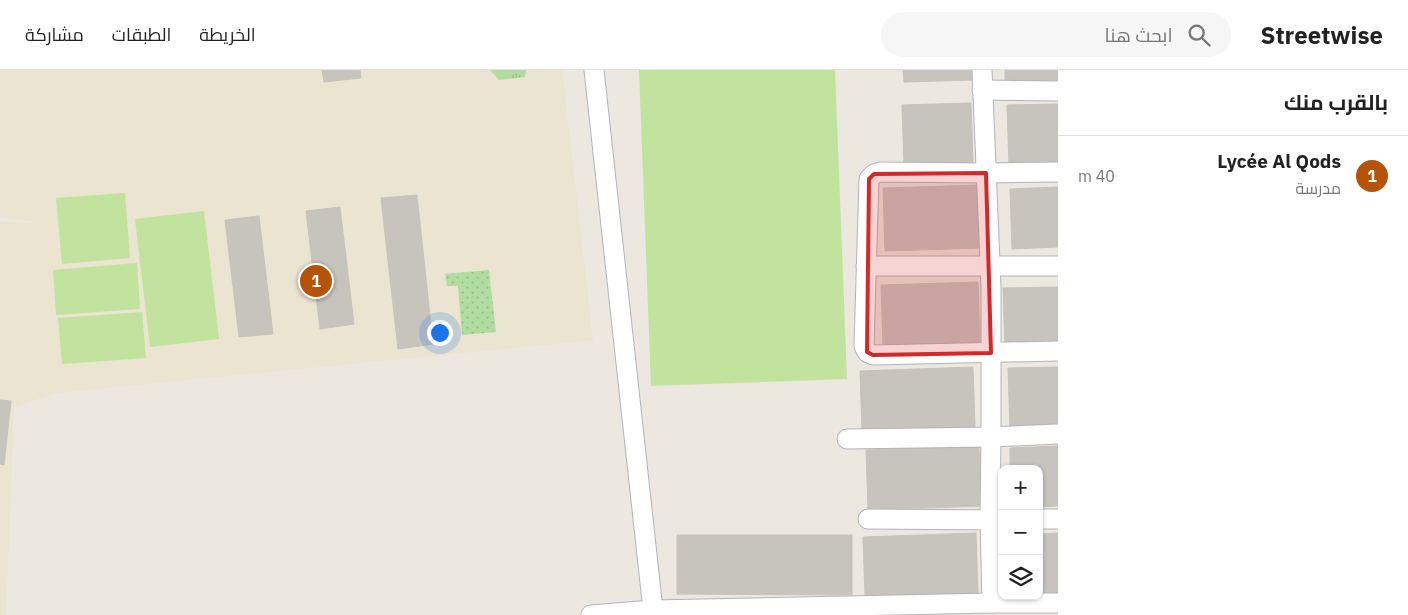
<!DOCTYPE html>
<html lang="ar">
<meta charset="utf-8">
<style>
:root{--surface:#fff;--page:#f6f6f6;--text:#222;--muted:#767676;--line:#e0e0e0;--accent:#b45309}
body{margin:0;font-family:"IBM Plex Sans",Cairo,sans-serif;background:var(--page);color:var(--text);direction:rtl}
.controls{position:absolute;right:15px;bottom:15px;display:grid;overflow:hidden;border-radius:10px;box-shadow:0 1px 4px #0004}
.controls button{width:45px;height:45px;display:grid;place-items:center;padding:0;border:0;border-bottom:1px solid var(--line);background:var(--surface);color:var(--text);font:25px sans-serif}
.you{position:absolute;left:439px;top:262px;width:18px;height:18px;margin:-12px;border:4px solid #fff;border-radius:50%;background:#1a73e8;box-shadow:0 0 0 8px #1a73e833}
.badge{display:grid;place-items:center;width:32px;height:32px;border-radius:50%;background:var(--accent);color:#fff;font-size:16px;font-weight:700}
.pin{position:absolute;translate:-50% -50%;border:2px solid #fff;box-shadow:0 1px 5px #0006}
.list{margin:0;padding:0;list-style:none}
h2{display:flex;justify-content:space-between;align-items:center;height:65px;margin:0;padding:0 20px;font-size:21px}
h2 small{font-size:16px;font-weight:400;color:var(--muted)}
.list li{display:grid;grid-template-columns:32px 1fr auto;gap:15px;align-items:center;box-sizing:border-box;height:80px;padding:0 20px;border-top:1px solid var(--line)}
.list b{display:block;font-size:19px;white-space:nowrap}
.list p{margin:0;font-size:16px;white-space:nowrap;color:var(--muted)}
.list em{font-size:16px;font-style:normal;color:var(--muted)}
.icon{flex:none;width:28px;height:28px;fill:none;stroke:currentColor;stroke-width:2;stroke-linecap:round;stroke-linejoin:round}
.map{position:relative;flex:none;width:1058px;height:545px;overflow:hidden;direction:ltr}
header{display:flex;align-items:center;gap:30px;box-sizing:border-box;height:70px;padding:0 25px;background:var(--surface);border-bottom:1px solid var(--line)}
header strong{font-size:24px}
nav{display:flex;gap:28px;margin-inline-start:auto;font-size:18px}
.search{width:350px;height:45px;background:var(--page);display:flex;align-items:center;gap:12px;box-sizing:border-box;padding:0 18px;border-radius:28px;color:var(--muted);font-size:19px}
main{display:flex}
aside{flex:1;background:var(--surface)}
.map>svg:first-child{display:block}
.education{fill:#ebe4d0}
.grass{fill:url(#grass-tufts)}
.garden{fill:url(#garden-dots)}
.pitch{fill:#c1e39d}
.building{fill:#c7c4be;stroke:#c7c3b8}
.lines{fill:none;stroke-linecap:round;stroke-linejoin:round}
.street-casing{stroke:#b2b4bd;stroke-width:21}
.street{stroke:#fff;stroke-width:19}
.marked{fill:#d62828;fill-opacity:0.2;stroke:#d62828;stroke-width:4;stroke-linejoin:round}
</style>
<header>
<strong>Streetwise</strong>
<div class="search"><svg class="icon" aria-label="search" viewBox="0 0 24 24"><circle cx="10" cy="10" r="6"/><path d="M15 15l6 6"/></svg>ابحث هنا</div>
<nav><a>الخريطة</a><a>الطبقات</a><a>مشاركة</a></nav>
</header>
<main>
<aside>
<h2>بالقرب منك<small></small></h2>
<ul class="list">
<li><span class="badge">1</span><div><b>Lycée Al Qods</b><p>مدرسة</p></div><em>40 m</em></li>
</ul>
</aside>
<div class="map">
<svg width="1058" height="545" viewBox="0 0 1058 545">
<defs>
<pattern id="grass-tufts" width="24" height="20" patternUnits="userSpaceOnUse" patternTransform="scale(1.25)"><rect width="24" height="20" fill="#b1dda1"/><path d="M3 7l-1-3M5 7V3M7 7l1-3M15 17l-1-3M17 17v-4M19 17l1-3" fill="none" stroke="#98be8b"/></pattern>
<pattern id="garden-dots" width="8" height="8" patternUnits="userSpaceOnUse" patternTransform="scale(1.25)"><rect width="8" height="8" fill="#b1dda1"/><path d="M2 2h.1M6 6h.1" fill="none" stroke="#98be8b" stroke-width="1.8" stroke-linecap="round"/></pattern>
</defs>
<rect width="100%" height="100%" fill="#ece7df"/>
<polygon class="education" points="0,0 562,0 593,270 56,323 14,337 6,545 0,545 0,152 36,153 0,146"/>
<polygon class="grass" points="490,0 526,0 525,7 499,10"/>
<polygon class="garden" points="489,200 496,262 462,265 458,216 447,216 445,204"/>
<g class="pitch">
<polygon points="639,0 835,0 847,309 651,316"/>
<polygon points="125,123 130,188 62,194 56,128"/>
<polygon points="204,141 219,269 150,277 135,149"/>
<polygon points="137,193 140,239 56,245 53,200"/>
<polygon points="142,242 146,288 62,294 58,248"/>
</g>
<g class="building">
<polygon points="322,0 360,0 361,8 324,12"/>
<polygon points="903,0 972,0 972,10 904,12"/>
<polygon points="1005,0 1058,0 1058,10 1005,12"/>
<polygon points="971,33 973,93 904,95 902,35"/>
<polygon points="1058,34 1058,94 1009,95 1007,35"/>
<polygon points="980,115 982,178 885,181 883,118"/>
<polygon points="1058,117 1058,177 1012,179 1010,119"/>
<polygon points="417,125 433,274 398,279 381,128"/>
<polygon points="340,137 354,254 320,259 306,141"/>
<polygon points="259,146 273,264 239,267 225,150"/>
<polygon points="978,212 980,275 883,278 881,215"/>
<polygon points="1058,217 1058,277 1005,278 1003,218"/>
<polygon points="973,297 975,357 862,361 860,301"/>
<polygon points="1058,297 1058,357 1010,359 1008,298"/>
<polygon points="0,330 11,331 4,395 0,394"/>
<polygon points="979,376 981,436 868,440 866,380"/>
<polygon points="1058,376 1058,436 1039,437 1039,399 1010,399 1010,378"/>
<polygon points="976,463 978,523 865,526 863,467"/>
<polygon points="1058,463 1058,524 1039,524 1039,464"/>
<polygon points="677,465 852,465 852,525 677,524"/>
</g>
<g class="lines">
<defs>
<g id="street">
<polyline points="594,0 653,540 652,545"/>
<polyline points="982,0 991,217 991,367 990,450 992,533"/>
<polyline points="982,20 1058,21"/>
<polyline points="1058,102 986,103 880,102 874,104 869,109 864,276 867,282 873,285 1058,281"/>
<polyline points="866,196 1058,196"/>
<polyline points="847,369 991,367 1058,364"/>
<polyline points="868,449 1002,450"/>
<polyline points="1039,449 1058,449"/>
<polyline points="591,545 653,540 992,533 1058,533"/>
</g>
</defs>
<use href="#street" class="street-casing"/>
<use href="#street" class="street"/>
</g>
<path class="marked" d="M986,103L991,283L873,285L867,282L869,109L874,104Z"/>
</svg>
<div class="controls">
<button>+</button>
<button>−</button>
<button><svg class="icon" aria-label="layers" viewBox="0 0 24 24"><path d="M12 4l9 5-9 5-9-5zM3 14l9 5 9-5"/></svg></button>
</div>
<div class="you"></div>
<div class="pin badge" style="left:316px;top:211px">1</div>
</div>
</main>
